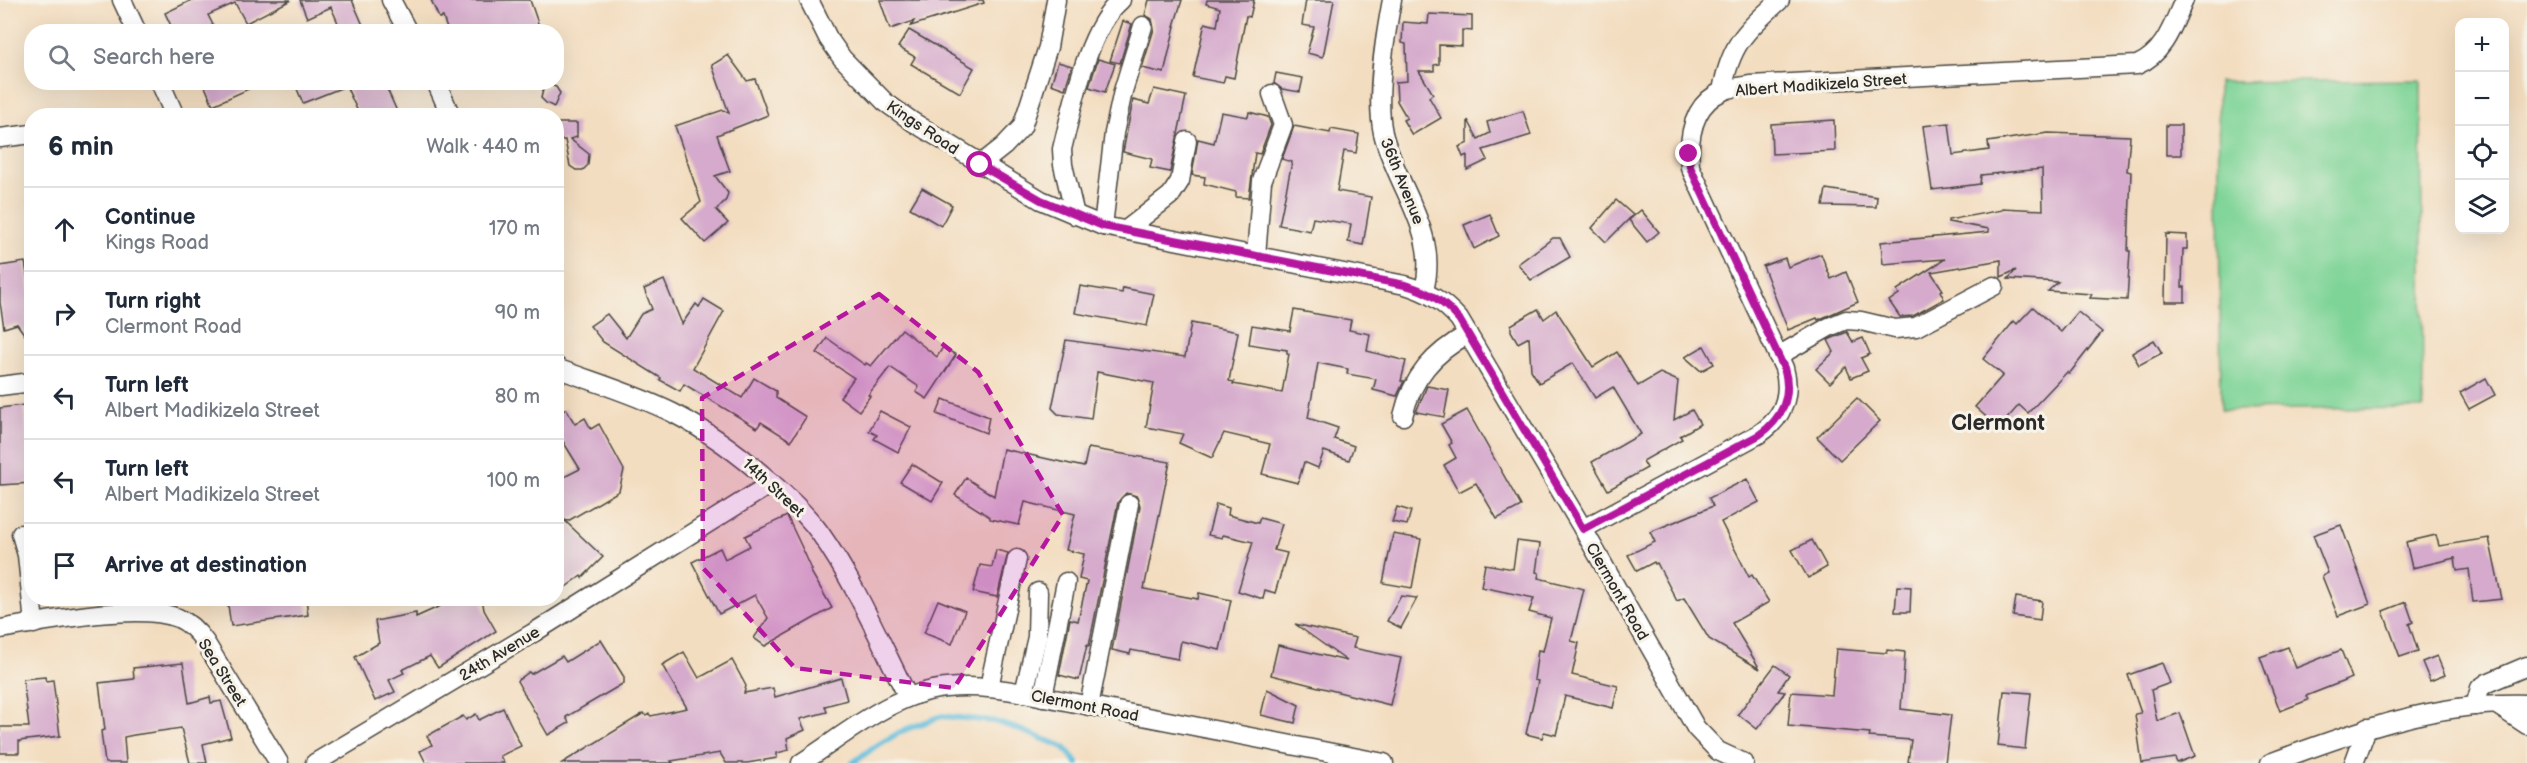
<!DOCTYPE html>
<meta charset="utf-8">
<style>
:root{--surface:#fff;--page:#f6f6f7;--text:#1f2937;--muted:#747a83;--line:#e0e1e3}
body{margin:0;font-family:"Balsamiq Sans",sans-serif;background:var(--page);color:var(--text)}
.controls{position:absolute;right:18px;top:18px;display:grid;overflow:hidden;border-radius:12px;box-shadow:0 6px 24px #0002}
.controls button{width:54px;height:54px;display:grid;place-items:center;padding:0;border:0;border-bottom:2px solid var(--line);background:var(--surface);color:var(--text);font:30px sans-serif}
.stop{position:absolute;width:18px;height:18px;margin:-14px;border:4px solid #b5179e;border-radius:50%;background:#fff}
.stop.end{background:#b5179e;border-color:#fff;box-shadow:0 2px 6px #0008}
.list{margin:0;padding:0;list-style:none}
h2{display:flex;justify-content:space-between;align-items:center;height:78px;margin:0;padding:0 24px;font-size:26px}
h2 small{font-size:20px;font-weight:400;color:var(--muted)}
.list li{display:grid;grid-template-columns:39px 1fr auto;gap:18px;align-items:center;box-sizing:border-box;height:84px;padding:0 24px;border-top:2px solid var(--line)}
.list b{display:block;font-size:22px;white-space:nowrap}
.list p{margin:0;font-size:20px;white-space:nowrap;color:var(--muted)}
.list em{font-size:20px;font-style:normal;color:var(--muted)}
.icon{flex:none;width:33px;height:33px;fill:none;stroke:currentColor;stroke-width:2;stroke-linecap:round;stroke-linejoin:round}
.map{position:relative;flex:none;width:2527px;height:763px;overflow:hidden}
.search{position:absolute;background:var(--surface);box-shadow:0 6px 24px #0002;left:24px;top:24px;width:540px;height:66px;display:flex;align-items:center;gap:15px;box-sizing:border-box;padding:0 21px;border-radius:24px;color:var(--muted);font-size:22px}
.panel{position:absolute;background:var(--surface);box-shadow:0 6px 24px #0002;left:24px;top:108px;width:540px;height:498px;border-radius:24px}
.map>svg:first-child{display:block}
.green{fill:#7ed497;stroke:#548061;stroke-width:1.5}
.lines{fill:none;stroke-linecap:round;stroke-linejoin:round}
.stream{stroke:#5dbcdb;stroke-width:6}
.building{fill:#d5aacc}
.minor-casing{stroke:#494641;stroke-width:21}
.minor{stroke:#fff;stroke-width:18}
.route{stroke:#b5179e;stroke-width:8}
.marked{fill:#b5179e;fill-opacity:0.2;stroke:#b5179e;stroke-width:4.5;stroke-dasharray:12 8;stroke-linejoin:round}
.labels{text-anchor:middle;stroke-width:6;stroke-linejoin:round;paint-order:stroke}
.street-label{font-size:16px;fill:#2b2b2b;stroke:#f7f3e8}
.district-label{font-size:22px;font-weight:bold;fill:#2b2b2b;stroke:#f7f3e8}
</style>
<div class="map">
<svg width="2527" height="763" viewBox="0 0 2527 763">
<rect width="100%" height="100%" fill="#f7f3e8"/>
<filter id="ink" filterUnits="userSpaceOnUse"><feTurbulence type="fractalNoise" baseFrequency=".0167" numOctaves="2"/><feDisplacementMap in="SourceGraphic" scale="12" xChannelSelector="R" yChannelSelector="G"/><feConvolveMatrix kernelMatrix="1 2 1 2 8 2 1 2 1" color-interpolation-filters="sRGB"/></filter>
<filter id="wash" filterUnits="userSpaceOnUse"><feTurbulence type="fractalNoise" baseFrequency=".008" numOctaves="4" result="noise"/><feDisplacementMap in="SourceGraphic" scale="24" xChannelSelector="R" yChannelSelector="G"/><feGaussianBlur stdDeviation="1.35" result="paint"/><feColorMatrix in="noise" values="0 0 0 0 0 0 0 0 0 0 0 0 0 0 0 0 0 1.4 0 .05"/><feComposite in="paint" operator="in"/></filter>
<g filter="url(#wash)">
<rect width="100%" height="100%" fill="#f3ddc0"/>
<polygon class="green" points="2421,80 2423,408 2221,410 2218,82"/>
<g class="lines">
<polyline class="stream" points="853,763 874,747 904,730 942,716 993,721 1018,729 1064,747 1077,763"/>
</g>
<g id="blocks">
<g class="building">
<polygon points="192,0 291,0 246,23 235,3 208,15 213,25 200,32 174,32 165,13"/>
<polygon points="300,0 352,0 366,32 342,32 331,7 307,18"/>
<polygon points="431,0 530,0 539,26 523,32 448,32 443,17 439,18"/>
<polygon points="880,0 983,0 984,3 911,26 914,21 890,29"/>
<polygon points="1149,0 1182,0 1174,26 1175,26 1164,73 1142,68 1154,29 1152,19 1145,15"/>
<polygon points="1207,0 1254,0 1250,17 1246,16 1234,78 1225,76 1223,83 1193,77 1205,23 1217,26 1220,8 1206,4"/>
<polygon points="1306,0 1334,0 1323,57 1307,53 1314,27 1302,25"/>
<polygon points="1429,14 1472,16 1472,31 1462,30 1462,46 1439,45 1439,64 1434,65 1434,71 1419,71 1433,94 1429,97 1441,118 1412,135 1403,120 1407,118 1397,101 1396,82 1407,81 1406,44 1402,43 1403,22 1428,24"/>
<polygon points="1123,21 1132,24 1120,63 1110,61"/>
<polygon points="909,30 974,68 960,93 911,64 915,57 898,47"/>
<polygon points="728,55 747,81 755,79 768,115 717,135 730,171 715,176 728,193 726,200 716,210 728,223 705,243 682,218 701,202 675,126 723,110 729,113 712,65"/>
<polygon points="1098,59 1115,64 1105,92 1089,87"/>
<polygon points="1058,62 1072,66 1065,89 1051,84"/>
<polygon points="1276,73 1303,78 1300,92 1282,89 1274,83"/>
<polygon points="203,82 264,82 213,105"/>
<polygon points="294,82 384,82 399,116 360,116 346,86 303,103"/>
<polygon points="550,85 556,87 560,93 554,107 546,103 541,98 543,90"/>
<polygon points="1154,89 1186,96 1170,172 1150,168 1152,159 1123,152 1133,100 1149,104"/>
<polygon points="1523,111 1531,135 1483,150 1488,160 1467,170 1467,155 1463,157 1459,147 1468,143 1468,120 1478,139 1490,133 1487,122"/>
<polygon points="1221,112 1248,117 1249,112 1268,117 1271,125 1260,154 1255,153 1249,198 1236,197 1236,192 1204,184 1205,177 1192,175 1198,139 1214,143"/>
<polygon points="1834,120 1835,151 1772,154 1771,124"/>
<polygon points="556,123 577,123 577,137 570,139 589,154 588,165 583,170 576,170 570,166 565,140 556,142"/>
<polygon points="1949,123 1953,155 1989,150 1988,142 2048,133 2130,136 2127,171 2131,172 2128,251 2130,251 2127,300 2090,298 2092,294 2048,291 2058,282 2008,279 2016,270 2001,277 2001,260 1931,272 1943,290 1940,291 1944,299 1913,316 1900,317 1889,301 1899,294 1897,290 1945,259 1883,264 1881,242 1989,232 1989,229 1948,222 1948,220 2002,210 2002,208 2043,210 2042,169 1981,175 1980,184 1932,190 1923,126"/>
<rect x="2166" y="125" width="15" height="30"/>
<polygon points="1294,126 1330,133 1331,129 1359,134 1356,153 1344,151 1337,191 1371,197 1363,245 1348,242 1351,224 1313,218 1310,231 1279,225 1292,162 1282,159"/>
<polygon points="922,188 952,205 941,226 910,208"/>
<polygon points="1826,189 1877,197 1876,207 1823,206"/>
<polygon points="1616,200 1633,215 1606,242 1592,228"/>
<polygon points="1641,210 1659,232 1647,242 1629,220"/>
<polygon points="1490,214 1499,236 1474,249 1464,225"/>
<polygon points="2166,234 2187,235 2187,249 2183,249 2182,287 2185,287 2185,302 2165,302"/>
<polygon points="1553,238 1560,238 1570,257 1531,280 1518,264"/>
<polygon points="1821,254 1831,279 1846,272 1858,302 1818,320 1817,318 1788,330 1763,266 1785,258 1788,267"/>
<polygon points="25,262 32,303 32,345 17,324 4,328 0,302 0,266"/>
<polygon points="664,280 682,324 696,304 699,307 704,299 724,311 693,368 742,398 754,378 776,391 776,398 806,417 791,441 761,422 757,428 684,384 680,391 660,380 661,378 603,342 590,326 607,314 626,338 641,314 652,309 644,289"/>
<polygon points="1080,286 1122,293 1123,288 1154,294 1147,326 1075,313"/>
<polygon points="2033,307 2061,332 2078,312 2102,332 2069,374 2067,372 2028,413 2019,405 1999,428 1975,407 2003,375 1983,359 2014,321 2017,324"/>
<polygon points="1538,309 1544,319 1556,310 1593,367 1617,352 1638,386 1660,373 1678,381 1674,420 1692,410 1700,424 1680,436 1682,439 1643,461 1647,468 1608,490 1592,462 1641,434 1613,387 1595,398 1573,363 1539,383 1531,370 1529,337 1518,343 1511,331 1511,325"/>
<polygon points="1294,310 1351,320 1349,330 1370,334 1367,351 1406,361 1401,381 1404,381 1397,396 1373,390 1376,379 1347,374 1348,369 1318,363 1308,418 1338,428 1334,439 1354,446 1349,460 1324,451 1318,468 1304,462 1298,483 1262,474 1270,444 1224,433 1212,458 1179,443 1183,434 1146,427 1154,383 1097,372 1091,419 1058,414 1052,408 1066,340 1185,357 1191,323 1238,332 1229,381 1234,382 1233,384 1282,393 1289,354 1287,353 1287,350 1249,344 1252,325 1290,331"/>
<polygon points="902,329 937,357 943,347 956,355 927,399 916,392 919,387 890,367 868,395 870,396 859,411 840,397 854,378 817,353 827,338 865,365 866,363 871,366"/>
<polygon points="1847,332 1853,342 1863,338 1870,354 1861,358 1868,371 1851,378 1846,367 1830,383 1816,369 1834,352 1828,340"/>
<polygon points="2154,340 2162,353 2139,365 2132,353"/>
<polygon points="1704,346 1714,364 1701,371 1685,357"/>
<polygon points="2486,378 2495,395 2469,409 2460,393"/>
<polygon points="1427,386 1449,390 1444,417 1416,412"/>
<polygon points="1857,398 1880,421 1840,460 1817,437"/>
<polygon points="943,399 989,417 986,433 937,414"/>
<polygon points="24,405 28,444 32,444 32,483 0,485 0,408"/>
<polygon points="566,409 575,424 585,418 591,429 599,424 624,470 619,491 568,521 564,520 603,557 582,578 581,576 556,594 556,481 580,469 556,430 556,415"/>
<polygon points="1467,410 1521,506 1497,519 1476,483 1459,492 1444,465 1456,458 1449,445 1452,443 1441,424"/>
<polygon points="880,411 911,427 898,452 874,439 877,435 869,431"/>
<polygon points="1088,448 1170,462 1144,589 1198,599 1199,593 1231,600 1220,650 1181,641 1178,659 1131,650 1130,654 1112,650 1140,506 1137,496 1126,493 1118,502 1089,646 1087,645 1079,680 1059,675 1070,619 1078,621 1087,581 1079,579 1084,554 1066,550 1075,514 1025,502 1019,525 990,519 990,517 955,495 966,478 994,496 1003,449 1084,467"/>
<polygon points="912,464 943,483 932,501 900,482"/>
<polygon points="1747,479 1759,502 1721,522 1749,577 1752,575 1769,602 1732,623 1760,669 1709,639 1684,598 1677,601 1657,563 1655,564 1654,562 1637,571 1628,555 1655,542 1650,532 1713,506 1709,498"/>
<polygon points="1216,504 1229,508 1228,515 1258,523 1260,518 1282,524 1274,550 1287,553 1275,593 1265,590 1263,599 1238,591 1253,542 1223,535 1222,538 1208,535"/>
<polygon points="1397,507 1411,511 1407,525 1392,522"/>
<polygon points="787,516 805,554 812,570 810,570 832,608 765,646 754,638 768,618 755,595 719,614 692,562 720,548 725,559 750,546 745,536"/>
<polygon points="2341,525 2370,604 2338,616 2322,576 2328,573 2313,535"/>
<polygon points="1393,534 1421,539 1412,588 1383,583"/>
<polygon points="2436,535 2439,546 2489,538 2502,599 2473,602 2469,569 2457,571 2455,558 2412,568 2406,542"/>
<polygon points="1812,540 1827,567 1808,578 1792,550"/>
<polygon points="1517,541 1540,544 1536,572 1539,573 1538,578 1584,589 1571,641 1579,643 1572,675 1618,686 1613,708 1565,696 1556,735 1544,732 1542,738 1526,734 1538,681 1534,680 1538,650 1543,651 1551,618 1529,612 1534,598 1481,587 1485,564 1513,569"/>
<polygon points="996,550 1008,553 997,597 973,592 980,565 992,567"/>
<polygon points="1897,586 1911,587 1910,612 1895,612"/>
<polygon points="1401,596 1417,598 1401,628 1387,621"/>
<polygon points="2016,597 2042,601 2040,620 2013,616"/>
<polygon points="227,598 306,598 308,615 231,626"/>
<polygon points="444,598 482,598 484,610 496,631 438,668 430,656 402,670 404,673 389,680 395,692 375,701 355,657 379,643 375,621 416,613 416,617 445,604"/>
<polygon points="938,600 965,611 952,644 924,633"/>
<polygon points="2406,602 2413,622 2409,624 2418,651 2400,657 2383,611"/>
<polygon points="1295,624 1356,638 1353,648 1401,658 1390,705 1271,675 1278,645 1347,661"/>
<polygon points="601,640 624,677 624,683 566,717 569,723 548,735 517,681 529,672 531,674 562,656 566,662"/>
<polygon points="2288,647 2296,668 2341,650 2352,678 2306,696 2308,700 2280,711 2260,657"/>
<polygon points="1836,649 1887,653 1887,650 1905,652 1901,709 1951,715 1945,763 1908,762 1911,740 1869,737 1870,733 1788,726 1791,692 1832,695"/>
<polygon points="684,652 699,678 732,660 746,686 744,693 773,688 775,697 841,678 847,700 825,706 827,712 800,719 805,730 787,738 789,750 777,753 777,758 747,763 726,763 720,753 671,761 673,763 562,763 644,713 646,716 649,714 651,716 687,708 662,665"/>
<polygon points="2437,656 2445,675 2430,681 2422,662"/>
<polygon points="183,663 189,703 210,697 211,703 221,701 231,737 203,744 207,763 190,763 181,728 134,735 124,737 126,763 105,763 101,731 105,730 99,683 134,679 133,668"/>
<polygon points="2162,663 2170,683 2151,690 2157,721 2180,713 2195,756 2177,763 2175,758 2142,763 2135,714 2141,713 2128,675"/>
<polygon points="1775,665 1789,675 1778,691 1785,692 1757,729 1738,714"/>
<polygon points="45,677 46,681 53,680 60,736 19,741 19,753 0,753 0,727 29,727 23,679"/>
<polygon points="1267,689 1299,705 1295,723 1261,715"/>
<polygon points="2004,691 2031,693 2025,749 1998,746"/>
<polygon points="503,708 521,746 500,756 504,763 426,763 420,751 432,745 427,736 463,716 466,720 476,714 479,720"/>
</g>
</g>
</g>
<g filter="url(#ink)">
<use href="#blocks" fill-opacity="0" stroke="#494641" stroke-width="1.5"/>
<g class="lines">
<defs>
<g id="minor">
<polyline points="122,0 137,32"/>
<polyline points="391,0 408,32"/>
<path d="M809,0L828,38L842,58L885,102L913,122L1041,200L1103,226L1405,285C1428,292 1443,301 1459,319L1583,529L1696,728L1718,751L1744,763"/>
<path d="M1392,0C1385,37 1375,96 1383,133C1396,187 1440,232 1424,290"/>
<polyline points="160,82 175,116"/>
<polyline points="436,82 451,116"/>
<path d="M1722,91C1731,43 1745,32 1780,0"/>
<polyline points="0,138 32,134"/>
<polyline points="980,165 1004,146 1022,127 1048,47 1056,0"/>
<path d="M1075,215L1063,165L1062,149C1073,106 1087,29 1121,0"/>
<polyline points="1103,226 1114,133 1123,91 1143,26"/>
<polyline points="1126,230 1171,195 1180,181 1187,141"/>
<polyline points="1256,256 1262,181 1283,125 1272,94"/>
<polyline points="1778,356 1829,327 1846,320 1861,321 1895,329 1916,327 1994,286"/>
<path d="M556,366L559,369C597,383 637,395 673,413C710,432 743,457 773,484C790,499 807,515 820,533C856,584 880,642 908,697"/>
<polyline points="0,386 32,382"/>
<path d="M1403,416C1412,377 1434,353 1468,334"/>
<path d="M1583,529L1759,434C1782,419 1792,396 1784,368L1690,167C1688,138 1692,104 1723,91C1731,87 1742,87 1750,85L2137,65C2164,54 2173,25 2184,0"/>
<polyline points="21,534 27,555 34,624"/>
<path d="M0,629C43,622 139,602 178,618C190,623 198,632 205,642L279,763"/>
<polyline points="989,687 1017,559"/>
<polyline points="1024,693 1037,637 1038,592"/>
<polyline points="1043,697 1066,582"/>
<polyline points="2497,705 2527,725"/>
<polyline points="1089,706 1129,504"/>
<polyline points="2475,706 2480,688 2487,683 2527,666"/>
<polyline points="315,763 533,633 772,483"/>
<path d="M801,763C845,735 893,693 946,688C973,685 998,688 1024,693L1384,763"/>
<path d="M2270,763C2353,732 2437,701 2527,704"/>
<polyline points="2354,763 2367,728"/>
</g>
</defs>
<use href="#minor" class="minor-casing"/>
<use href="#minor" class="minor"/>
</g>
</g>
<g class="lines" filter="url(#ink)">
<path class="route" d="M980,165L1041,200L1103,226L1405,285C1428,291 1443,301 1459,319L1583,529L1759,435C1782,419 1793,396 1784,368L1690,167L1689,154"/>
</g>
<path class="marked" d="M879,294L978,372L1063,515L954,688L795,668L703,568L702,398Z"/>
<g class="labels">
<g class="street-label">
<text transform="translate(1821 84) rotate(-4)" y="6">Albert Madikizela Street</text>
<text transform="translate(923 127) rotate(34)" y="6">Kings Road</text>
<text transform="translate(1403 181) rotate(68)" y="6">36th Avenue</text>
<text transform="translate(774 487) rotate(43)" y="6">14th Street</text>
<text transform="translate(1618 591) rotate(60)" y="6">Clermont Road</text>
<text transform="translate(499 653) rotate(-31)" y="6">24th Avenue</text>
<text transform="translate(223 672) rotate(58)" y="6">Sea Street</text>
<text transform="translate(1085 705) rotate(11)" y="6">Clermont Road</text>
</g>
<g class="district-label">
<text x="1998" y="430">Clermont</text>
</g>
</g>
</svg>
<div class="controls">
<button>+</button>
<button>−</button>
<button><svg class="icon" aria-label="locate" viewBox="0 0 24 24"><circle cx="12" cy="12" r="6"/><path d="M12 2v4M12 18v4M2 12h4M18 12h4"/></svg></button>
<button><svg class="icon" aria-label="layers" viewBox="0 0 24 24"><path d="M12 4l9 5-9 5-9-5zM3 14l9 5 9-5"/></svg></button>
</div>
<div class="stop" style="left:980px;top:165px"></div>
<div class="stop end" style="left:1689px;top:154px"></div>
<div class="search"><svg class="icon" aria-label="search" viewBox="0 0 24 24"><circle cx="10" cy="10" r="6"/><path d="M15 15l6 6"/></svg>Search here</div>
<section class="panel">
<h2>6 min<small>Walk · 440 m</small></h2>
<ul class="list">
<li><svg class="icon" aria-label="ahead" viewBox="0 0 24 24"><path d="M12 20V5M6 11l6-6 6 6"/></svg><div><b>Continue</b><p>Kings Road</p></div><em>170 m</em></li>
<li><svg class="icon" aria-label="right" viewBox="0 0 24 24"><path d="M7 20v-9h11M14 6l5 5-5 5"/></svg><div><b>Turn right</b><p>Clermont Road</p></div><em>90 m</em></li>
<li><svg class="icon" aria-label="left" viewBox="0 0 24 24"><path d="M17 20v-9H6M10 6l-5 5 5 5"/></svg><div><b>Turn left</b><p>Albert Madikizela Street</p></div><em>80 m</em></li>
<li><svg class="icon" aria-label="left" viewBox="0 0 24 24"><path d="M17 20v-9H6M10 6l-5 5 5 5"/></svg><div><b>Turn left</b><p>Albert Madikizela Street</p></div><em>100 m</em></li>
<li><svg class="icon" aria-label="arrive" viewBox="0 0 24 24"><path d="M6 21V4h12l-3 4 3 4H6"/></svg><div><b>Arrive at destination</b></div></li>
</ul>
</section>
</div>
